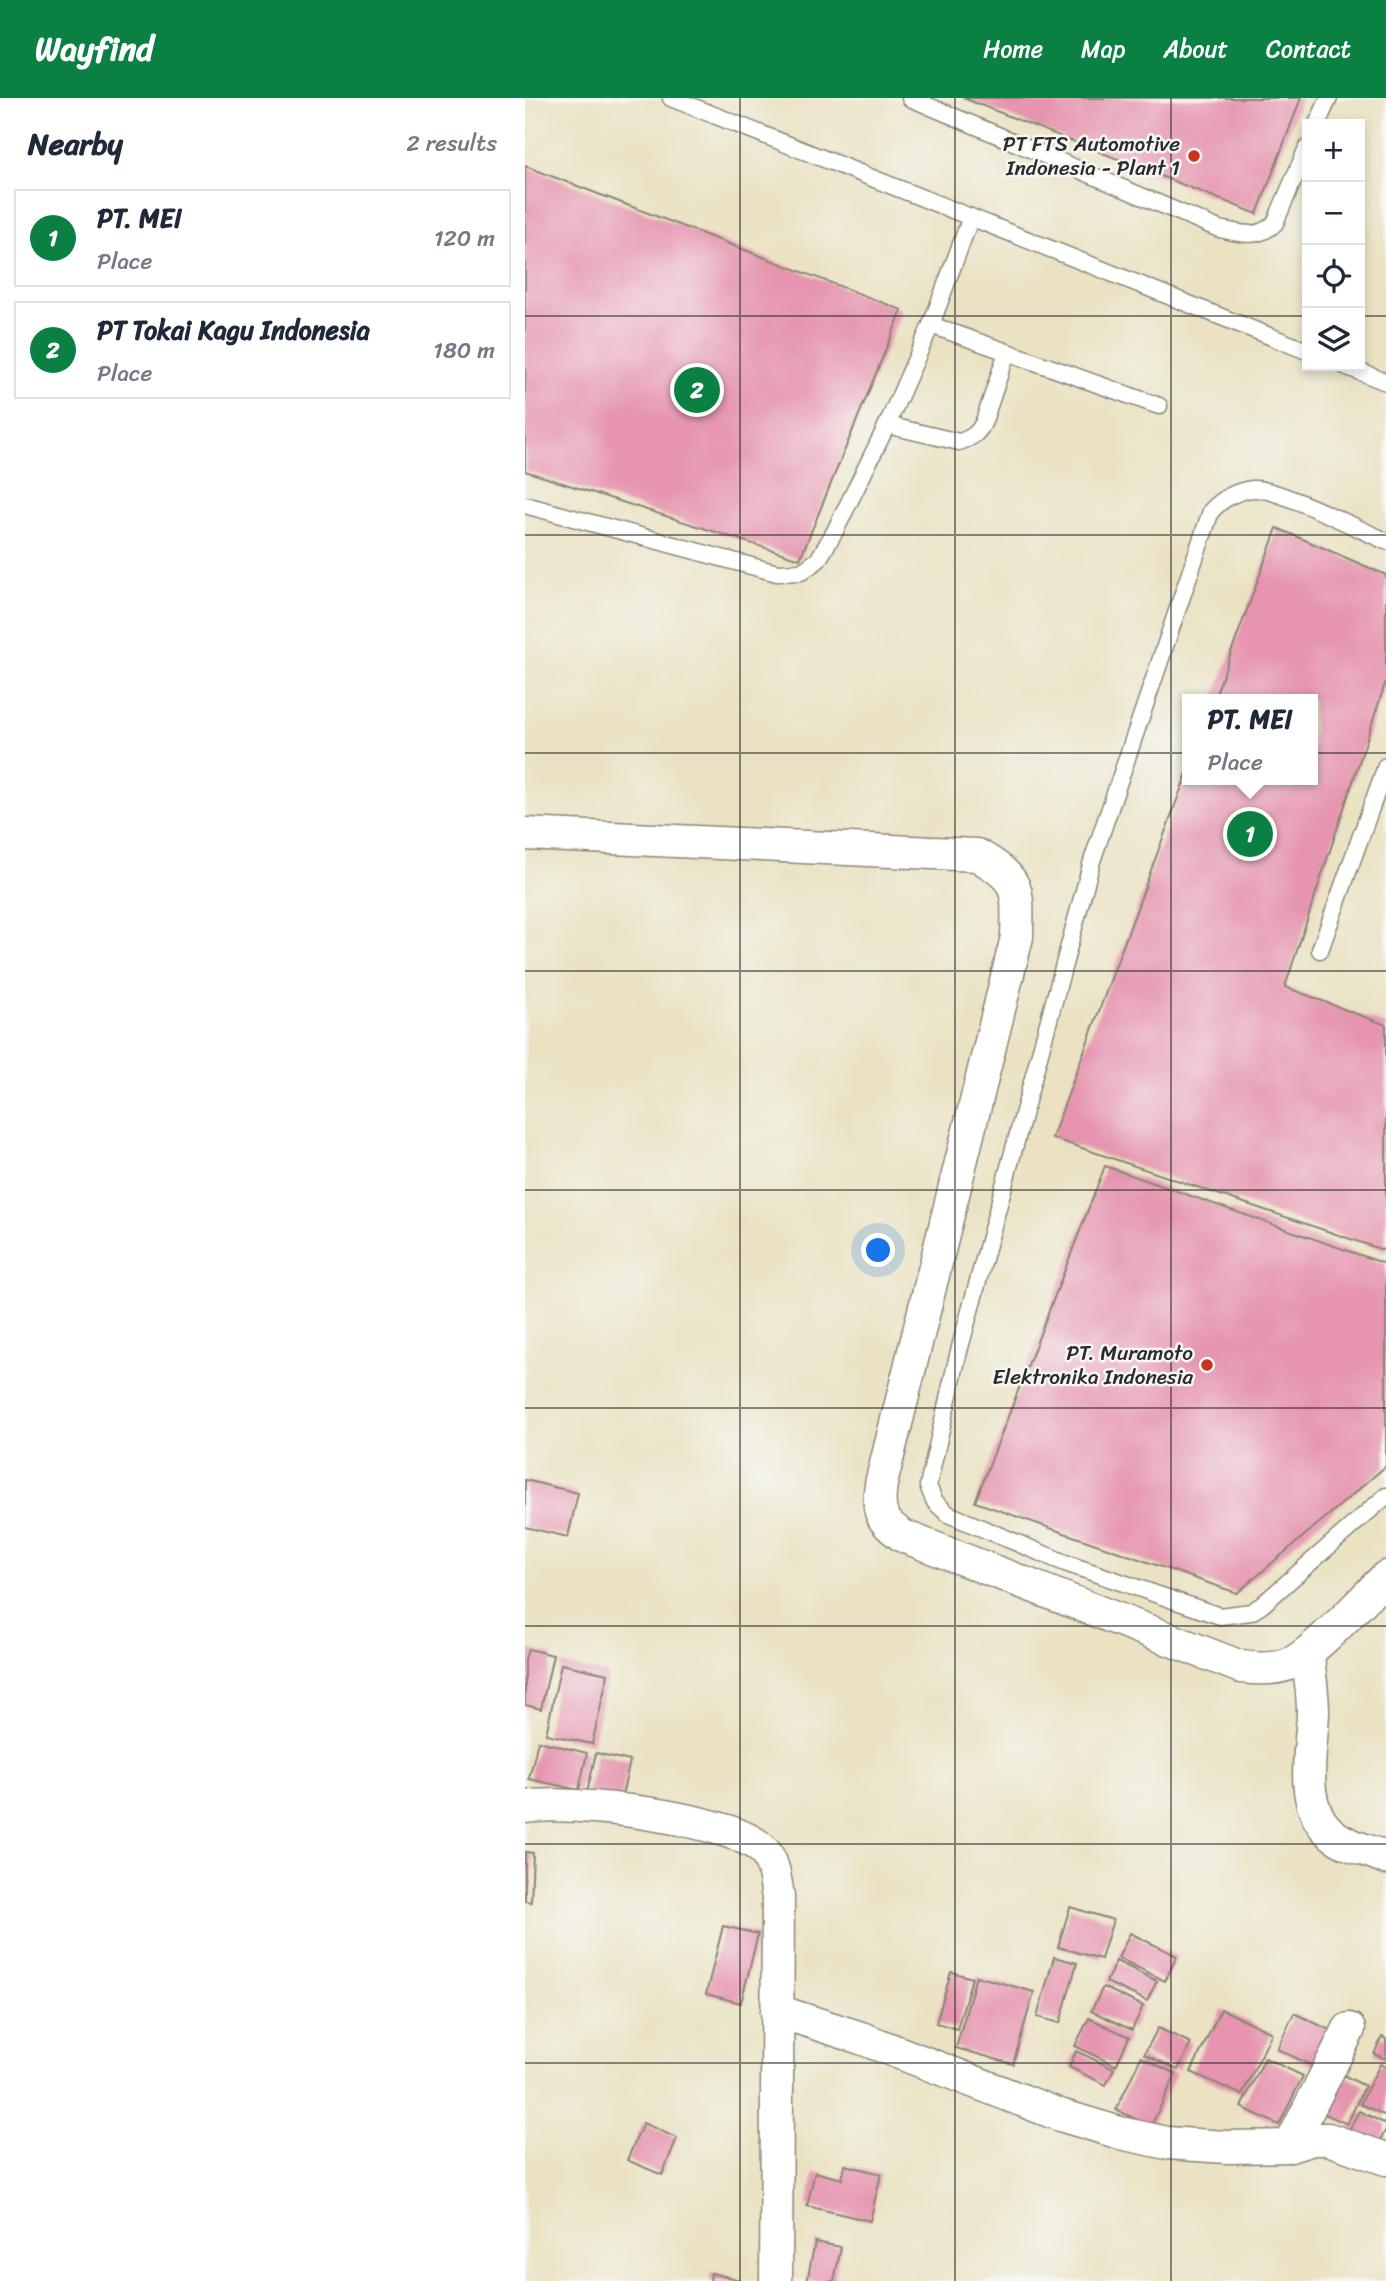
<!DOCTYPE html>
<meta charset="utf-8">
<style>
:root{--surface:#fff;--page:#f2f2f3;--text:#1f2937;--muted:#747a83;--line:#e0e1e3;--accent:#0b8043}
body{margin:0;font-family:Sriracha,sans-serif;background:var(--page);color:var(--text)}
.controls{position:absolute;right:21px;top:21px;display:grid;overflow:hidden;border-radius:0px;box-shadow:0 4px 10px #0003}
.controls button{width:63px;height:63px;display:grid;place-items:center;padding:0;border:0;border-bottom:2px solid var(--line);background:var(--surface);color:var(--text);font:35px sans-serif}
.you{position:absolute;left:354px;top:1153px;width:24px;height:24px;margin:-18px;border:5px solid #fff;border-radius:50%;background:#1a73e8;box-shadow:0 0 0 10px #1a73e833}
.badge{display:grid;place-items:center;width:46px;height:46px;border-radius:50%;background:var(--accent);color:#fff;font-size:23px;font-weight:700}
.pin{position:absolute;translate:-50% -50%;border:4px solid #fff;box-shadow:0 2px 7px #0006}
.popup{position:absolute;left:657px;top:596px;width:136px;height:91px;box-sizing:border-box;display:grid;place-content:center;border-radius:0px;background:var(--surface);filter:drop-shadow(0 2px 5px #0005);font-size:23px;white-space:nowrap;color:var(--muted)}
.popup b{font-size:26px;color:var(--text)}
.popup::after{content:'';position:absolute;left:50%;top:100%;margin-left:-14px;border:14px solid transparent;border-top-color:var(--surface)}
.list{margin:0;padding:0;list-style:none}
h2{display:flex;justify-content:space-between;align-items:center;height:91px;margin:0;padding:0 28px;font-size:30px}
h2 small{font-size:23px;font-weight:400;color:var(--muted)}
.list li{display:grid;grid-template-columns:46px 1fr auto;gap:21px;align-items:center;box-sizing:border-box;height:98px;margin:0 14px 14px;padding:0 14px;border:2px solid var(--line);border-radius:0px}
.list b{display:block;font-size:26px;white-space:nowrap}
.list p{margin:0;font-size:23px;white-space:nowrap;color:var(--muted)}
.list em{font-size:23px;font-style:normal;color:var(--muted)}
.icon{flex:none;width:38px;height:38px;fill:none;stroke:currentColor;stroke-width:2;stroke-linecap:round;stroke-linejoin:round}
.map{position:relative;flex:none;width:861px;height:2183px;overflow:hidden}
header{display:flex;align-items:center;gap:42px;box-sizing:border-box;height:98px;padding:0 35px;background:var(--accent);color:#fff}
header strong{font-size:33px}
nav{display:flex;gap:38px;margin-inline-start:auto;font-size:24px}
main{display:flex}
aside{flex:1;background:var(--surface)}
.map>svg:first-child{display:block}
.building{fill:#e694af}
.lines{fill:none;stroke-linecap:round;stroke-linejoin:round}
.lane-casing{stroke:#8a8676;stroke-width:19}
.street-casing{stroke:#8a8676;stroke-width:35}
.lane{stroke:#fff;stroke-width:16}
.street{stroke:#fff;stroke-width:32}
.grid{fill:none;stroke:#2b2b2b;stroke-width:2;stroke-opacity:0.55}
.poi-dot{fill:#c8321e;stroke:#f6f6f2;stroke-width:2.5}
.labels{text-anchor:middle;stroke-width:5;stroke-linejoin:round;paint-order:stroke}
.poi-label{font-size:21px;fill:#2b2b2b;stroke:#f6f6f2;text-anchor:end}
</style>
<header>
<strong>Wayfind</strong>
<nav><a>Home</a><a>Map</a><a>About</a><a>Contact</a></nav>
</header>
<main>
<aside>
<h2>Nearby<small>2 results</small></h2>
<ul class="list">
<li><span class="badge">1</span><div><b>PT. MEI</b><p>Place</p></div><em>120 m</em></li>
<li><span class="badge">2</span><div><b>PT Tokai Kagu Indonesia</b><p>Place</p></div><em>180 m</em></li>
</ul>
</aside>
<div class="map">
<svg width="861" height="2183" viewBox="0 0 861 2183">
<rect width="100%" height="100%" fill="#f6f6f2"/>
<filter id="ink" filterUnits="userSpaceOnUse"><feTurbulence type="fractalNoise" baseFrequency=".0143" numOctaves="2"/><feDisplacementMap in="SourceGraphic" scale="14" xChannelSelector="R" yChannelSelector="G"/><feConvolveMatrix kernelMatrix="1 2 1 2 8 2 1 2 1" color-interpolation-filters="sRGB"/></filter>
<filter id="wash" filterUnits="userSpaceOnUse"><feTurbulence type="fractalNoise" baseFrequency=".00686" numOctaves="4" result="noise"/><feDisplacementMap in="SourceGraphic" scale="28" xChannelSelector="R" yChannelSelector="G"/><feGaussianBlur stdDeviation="1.57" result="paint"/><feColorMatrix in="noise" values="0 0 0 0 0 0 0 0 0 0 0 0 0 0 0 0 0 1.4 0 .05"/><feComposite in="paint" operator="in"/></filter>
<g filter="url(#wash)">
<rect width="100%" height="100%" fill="#eae2c2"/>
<g id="blocks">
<g class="building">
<polygon points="438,0 776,0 732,116"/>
<polygon points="0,68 377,212 275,461 0,373"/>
<polygon points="752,430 861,477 861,583 760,889 861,927 861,1153 527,1040 662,675 662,682 788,682 788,601 689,601"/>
<polygon points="580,1068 861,1166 861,1368 712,1495 450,1404"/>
<polygon points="0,1382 53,1395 43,1439 0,1429"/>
<polygon points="3,1551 28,1557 16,1611 0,1607 0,1562"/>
<polygon points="36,1566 83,1576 67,1646 21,1636"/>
<polygon points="13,1643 62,1655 54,1692 4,1681"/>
<polygon points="71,1655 105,1663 96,1702 62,1695"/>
<polygon points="0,1754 8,1755 6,1804 0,1803"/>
<polygon points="545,1809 588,1822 576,1861 533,1849"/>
<polygon points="198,1828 233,1836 216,1905 181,1896"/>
<polygon points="605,1835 652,1858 640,1883 593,1860"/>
<polygon points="529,1859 552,1865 535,1925 512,1919"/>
<polygon points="591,1863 632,1883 622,1903 581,1884"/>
<polygon points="426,1874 447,1880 432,1931 411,1925"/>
<polygon points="451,1878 509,1894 488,1966 431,1950"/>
<polygon points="578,1889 618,1908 607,1932 566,1913"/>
<polygon points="696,1911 747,1935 717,1997 666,1974"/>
<polygon points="769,1915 807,1933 790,1969 752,1951"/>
<polygon points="564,1920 604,1939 591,1968 550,1948"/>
<polygon points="633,1930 666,1945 653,1972 619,1956"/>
<polygon points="857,1939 861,1941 861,1961 849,1956"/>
<polygon points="551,1953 589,1971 581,1987 544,1969"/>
<polygon points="616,1959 651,1976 626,2028 591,2012"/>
<polygon points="740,1960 778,1978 754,2027 716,2009"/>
<polygon points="855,1966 861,1969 861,2018 835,2006"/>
<polygon points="808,1972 840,1988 822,2026 789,2011"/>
<polygon points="834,2013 861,2026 861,2031 853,2048 823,2034"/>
<polygon points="118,2025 152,2040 137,2077 102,2062"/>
<polygon points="320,2067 356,2076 345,2123 282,2108 290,2074 317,2081"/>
<polygon points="290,2144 316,2149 309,2183 282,2183"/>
<polygon points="186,2175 216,2182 216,2183 185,2183"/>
</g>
</g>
</g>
<g filter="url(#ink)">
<use href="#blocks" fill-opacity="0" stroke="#8a8676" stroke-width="2"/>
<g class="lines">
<defs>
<g id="lane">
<polyline points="146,0 782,253"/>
<path d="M385,0L694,131C716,135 733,142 750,125L782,50"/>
<polyline points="792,26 804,0"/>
<polyline points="406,227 634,308"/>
<polyline points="820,268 861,284"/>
<path d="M362,327L434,344C447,340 454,335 459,323L482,254"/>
<polyline points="0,407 252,475 276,474 293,462 310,433 362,327 406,227 446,119"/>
<path d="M861,443C835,432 751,389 728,391C711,393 697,401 686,413L567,763L433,1257L403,1388L410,1404L423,1416L540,1465L695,1518L726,1514L737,1507L861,1398"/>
<polyline points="795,852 861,668"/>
</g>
<g id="street">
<path d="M0,736L452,757C496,782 493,791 492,839L356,1386C352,1413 355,1423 378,1438L716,1569C732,1571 749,1572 764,1566C788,1557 840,1499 861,1479"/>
<path d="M783,1555C784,1574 788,1594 788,1614C787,1652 772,1707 807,1736C821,1748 844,1752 861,1760"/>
<path d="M0,1709C43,1701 210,1720 239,1753C250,1766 250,1783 253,1799L251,2183"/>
<polyline points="252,1913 336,1940 535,2017 595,2035 642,2045 701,2049 765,2048 788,2041 803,2041 861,2061"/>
<polyline points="765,2048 824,1931"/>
</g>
</defs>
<use href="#lane" class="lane-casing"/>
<use href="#street" class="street-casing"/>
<use href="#lane" class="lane"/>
<use href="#street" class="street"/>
</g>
</g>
<path class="grid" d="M215,0V2183M430,0V2183M646,0V2183M0,218H782M835,218H861M0,437H861M0,655H861M0,873H861M0,1092H861M0,1310H861M0,1528H861M0,1746H861M0,1965H861"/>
<g class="poi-dot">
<circle cx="669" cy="58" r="7"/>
<circle cx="682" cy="1267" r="7"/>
</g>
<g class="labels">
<g class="poi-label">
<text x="655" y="53">PT FTS Automotive<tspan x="655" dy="24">Indonesia - Plant 1</tspan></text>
<text x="668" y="1262">PT. Muramoto<tspan x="668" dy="24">Elektronika Indonesia</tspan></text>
</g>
</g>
</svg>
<div class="controls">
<button>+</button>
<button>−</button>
<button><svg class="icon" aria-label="locate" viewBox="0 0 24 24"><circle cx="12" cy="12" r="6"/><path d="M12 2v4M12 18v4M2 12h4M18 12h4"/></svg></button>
<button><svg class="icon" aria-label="layers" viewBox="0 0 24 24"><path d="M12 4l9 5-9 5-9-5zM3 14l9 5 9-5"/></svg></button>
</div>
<div class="you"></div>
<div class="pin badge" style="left:725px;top:736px">1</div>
<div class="popup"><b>PT. MEI</b>Place</div>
<div class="pin badge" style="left:172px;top:292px">2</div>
</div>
</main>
